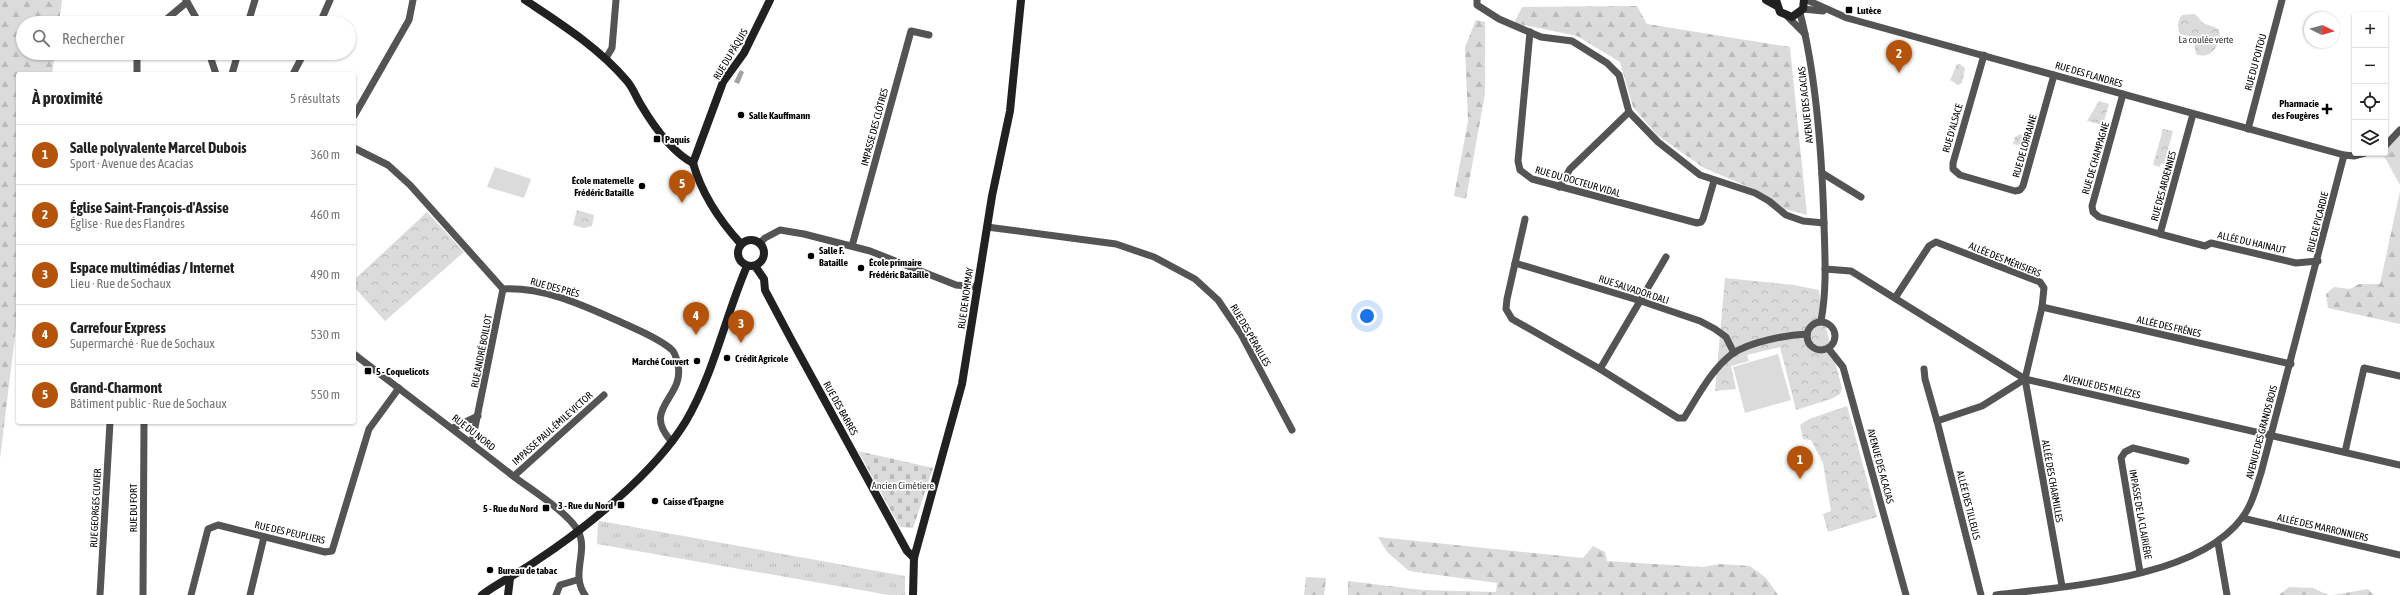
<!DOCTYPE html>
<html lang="fr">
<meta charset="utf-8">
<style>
:root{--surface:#fff;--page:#f6f6f6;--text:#222;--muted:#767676;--line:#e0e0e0;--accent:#b45309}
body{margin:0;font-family:"Asap Condensed",sans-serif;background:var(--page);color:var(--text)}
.controls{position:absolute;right:12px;top:12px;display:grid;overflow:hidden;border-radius:4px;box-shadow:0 1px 3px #0004}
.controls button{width:36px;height:36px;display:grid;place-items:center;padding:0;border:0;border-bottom:1px solid var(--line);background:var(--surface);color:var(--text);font:20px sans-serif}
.compass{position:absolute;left:2304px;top:12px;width:36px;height:36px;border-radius:50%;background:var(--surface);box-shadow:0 1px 3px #0004;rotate:95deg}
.you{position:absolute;left:1367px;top:316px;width:14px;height:14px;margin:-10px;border:3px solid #fff;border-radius:50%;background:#1a73e8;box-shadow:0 0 0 6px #1a73e833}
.badge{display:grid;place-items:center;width:26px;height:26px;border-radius:50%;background:var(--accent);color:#fff;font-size:13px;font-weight:700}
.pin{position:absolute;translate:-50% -33px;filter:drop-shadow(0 1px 2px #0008)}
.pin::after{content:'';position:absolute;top:21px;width:14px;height:12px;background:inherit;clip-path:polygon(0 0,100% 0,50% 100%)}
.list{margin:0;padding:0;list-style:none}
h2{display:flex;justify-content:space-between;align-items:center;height:52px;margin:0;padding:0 16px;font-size:17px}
h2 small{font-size:13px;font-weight:400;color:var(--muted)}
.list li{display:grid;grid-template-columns:26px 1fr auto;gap:12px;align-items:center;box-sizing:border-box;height:60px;padding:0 16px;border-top:1px solid var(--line)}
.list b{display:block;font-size:15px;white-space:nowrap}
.list p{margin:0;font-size:13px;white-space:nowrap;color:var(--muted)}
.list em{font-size:13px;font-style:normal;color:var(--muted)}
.icon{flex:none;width:22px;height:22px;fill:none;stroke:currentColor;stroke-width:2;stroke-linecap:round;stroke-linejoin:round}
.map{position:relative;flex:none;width:2400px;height:595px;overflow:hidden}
.search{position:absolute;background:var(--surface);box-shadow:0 1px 3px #0004;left:16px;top:16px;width:340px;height:44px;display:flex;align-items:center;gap:10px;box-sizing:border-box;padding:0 14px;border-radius:22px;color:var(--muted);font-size:15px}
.panel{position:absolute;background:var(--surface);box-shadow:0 1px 3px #0004;left:16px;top:72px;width:340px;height:352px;border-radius:4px}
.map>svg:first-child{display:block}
.grass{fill:url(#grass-tufts)}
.forest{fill:url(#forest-firs)}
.cemetery{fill:url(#cemetery-stones)}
.park{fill:url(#park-crowns)}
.pitch{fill:#dbdbdb}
.water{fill:url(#water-ripples)}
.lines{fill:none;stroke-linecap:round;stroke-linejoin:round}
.street{stroke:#545454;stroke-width:7}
.secondary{stroke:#212121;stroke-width:8}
.poi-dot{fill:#000;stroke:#fff;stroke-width:1.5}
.labels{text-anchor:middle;stroke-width:3.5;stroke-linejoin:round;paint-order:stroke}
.poi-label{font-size:10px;font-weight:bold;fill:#000;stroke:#fff;text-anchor:start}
.park-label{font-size:10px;fill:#323232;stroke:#fff}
.street-label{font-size:10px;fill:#000;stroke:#fff}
</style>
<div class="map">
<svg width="2400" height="595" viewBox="0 0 2400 595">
<defs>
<pattern id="grass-tufts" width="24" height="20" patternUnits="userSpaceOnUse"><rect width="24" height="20" fill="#dbdbdb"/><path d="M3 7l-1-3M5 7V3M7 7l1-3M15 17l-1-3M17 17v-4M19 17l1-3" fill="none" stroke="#bababa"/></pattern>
<pattern id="forest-firs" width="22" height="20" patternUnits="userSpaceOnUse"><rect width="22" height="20" fill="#dbdbdb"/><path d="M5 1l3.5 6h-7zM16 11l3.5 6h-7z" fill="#bababa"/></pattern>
<pattern id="cemetery-stones" width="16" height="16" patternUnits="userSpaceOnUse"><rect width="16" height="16" fill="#dbdbdb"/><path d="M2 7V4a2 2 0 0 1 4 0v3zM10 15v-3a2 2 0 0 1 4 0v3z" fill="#bababa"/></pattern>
<pattern id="park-crowns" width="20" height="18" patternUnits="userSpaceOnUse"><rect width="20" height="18" fill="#dbdbdb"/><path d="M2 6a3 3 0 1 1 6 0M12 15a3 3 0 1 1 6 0" fill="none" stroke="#bababa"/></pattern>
<pattern id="water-ripples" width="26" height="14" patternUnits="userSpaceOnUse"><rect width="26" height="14" fill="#a2a2a2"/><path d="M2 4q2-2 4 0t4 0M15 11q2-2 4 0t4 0" fill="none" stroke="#8a8a8a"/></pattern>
</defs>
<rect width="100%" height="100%" fill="#fff"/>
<polygon class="grass" points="600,521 905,576 905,595 889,595 597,544 598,523"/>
<g class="forest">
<polygon points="0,0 62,0 59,23 23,23 23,53 55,53 52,74 18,74 18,311 0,459"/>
<polygon points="1637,6 1647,24 1790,47 1807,215 1781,208 1744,185 1704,168 1657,135 1633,107 1620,62 1577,36 1514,23 1522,7"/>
<polygon points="1476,20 1485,22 1485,94 1466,199 1454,196 1468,121 1465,47"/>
<polygon points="2400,132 2400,185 2383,154"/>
<polygon points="2400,191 2400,324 2328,308 2326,294 2334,287 2350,289 2359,284 2380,284"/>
<polygon points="1378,537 1583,558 1593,546 1605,552 1607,561 1703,567 1719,564 1750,566 1766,578 1778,595 1348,595 1348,581 1422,590 1496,592 1497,583 1409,571 1387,552"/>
<polygon points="1306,577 1326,578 1324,595 1304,595"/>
<polygon points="2289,587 2313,588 2328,595 2279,595"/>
<polygon points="2368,589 2374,595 2333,595"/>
</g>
<polygon class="cemetery" points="858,451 933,468 913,528 900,527"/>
<g class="park">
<path d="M2195,14L2203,23L2219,29C2222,43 2212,61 2196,54L2193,37L2180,34C2177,27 2177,22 2182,15Z"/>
<polygon points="1957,64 1960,64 1965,68 1962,83 1958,85 1950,80"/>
<polygon points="2099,101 2109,104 2103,125 2087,121"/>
<polygon points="2163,129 2173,131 2164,164 2161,163 2160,167 2153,165"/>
<polygon points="2020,134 2025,137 2023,142 2018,145 2013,144 2015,137"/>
<polygon points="577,210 594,215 592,226 584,228 573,225"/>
<polygon points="427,212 464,252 385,321 354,287 354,280"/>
<polygon points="1725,278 1794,285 1819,290 1821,309 1842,388 1840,394 1831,399 1796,410 1780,347 1747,355 1749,361 1731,366 1736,389 1715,391"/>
<polygon points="1847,406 1877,517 1828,532 1823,514 1831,511 1823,463 1811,440 1803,439 1800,425 1809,419"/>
</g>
<g class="pitch">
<polygon points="495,167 531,179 524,198 487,187"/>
<polygon points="1778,354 1791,400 1745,413 1733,367"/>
</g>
<polygon class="water" points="740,70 744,72 739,84 734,82"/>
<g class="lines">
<g class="street">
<polyline points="186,0 199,23"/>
<polyline points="1477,0 1477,5 1499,19 1541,37 1572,41 1607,63 1619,75 1629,112 1658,142 1700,175 1755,193 1769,201 1786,215 1803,221 1824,223"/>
<polyline points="1807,0 1847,18 2344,155"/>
<polyline points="1803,9 1823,11"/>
<path d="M1800,13C1817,78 1822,156 1824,224C1825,257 1827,289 1821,321"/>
<polyline points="1788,17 1805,34"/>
<polyline points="162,23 187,2"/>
<polyline points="248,23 255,0"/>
<polyline points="320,23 330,0"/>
<polyline points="1530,32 1518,161 1520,170 1532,179 1697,223 1701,222 1703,219 1714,181"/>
<polyline points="137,53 137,74"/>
<polyline points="209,53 216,74"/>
<polyline points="1984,55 1953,163 1953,169 1960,175 2015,191 2020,190 2023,186 2054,75"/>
<polyline points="606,58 612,48 616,0"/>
<polyline points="232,74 238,53"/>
<polyline points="293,74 304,53"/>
<polyline points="2123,94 2092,206 2093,212 2099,217 2160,234 2193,114"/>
<polyline points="354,116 409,20 413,0"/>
<polyline points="2248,129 2282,0"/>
<polyline points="2385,146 2400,130"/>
<path d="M354,148L388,165L410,185L503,289C547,287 586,307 625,324C640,331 658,338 671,349C675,352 677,360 678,365C685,398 640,408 672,442"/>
<polyline points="1822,173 1861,197"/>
<polyline points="1559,187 1570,169 1629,112"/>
<path d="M1525,219L1507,299L1506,309L1512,319L1600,369L1678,418H1684C1698,396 1711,370 1732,354C1749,342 1786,335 1807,334"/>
<polyline points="987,227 1116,244 1154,257 1195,279 1218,300 1241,334 1292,430"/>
<polyline points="2160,234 2205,246 2211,243 2296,263 2318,261"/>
<polyline points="761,242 765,238 780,230 804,234 870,251 956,285 976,287"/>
<polyline points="852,246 911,31 929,35"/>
<polyline points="1515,263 1641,301 1700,321 1715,329 1726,337 1734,353"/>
<polyline points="1825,269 1851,271 2025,379 2400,465"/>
<polyline points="1895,298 1929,246 1936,242 2040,282 2044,288 2042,307 2025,379 2062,586"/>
<polyline points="2042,307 2291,364"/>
<circle cx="1821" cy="336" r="14"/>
<polyline points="1828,348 1843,367 1906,595"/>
<path d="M354,354C407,395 461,435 513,476C530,489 569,513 578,531C589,551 570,574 585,595"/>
<polyline points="1600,369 1666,257"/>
<polyline points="1924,369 1925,379 1937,421"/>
<polyline points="453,428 478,416"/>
<polyline points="472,442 503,289"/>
<polyline points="2345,452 2364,368 2400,376"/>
<polyline points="514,476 604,395"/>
<polyline points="2242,518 2400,555"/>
<polyline points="2218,543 2227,595"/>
<polyline points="2140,572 2121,458 2125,452 2133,448 2186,461"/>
<polyline points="100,595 110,422"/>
<polyline points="143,595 144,422"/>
<polyline points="191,595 208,529 218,525 325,552 332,551 369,429 399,388"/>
<polyline points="250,595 264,537"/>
<polyline points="556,595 560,585 577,580"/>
<polyline points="1981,595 1937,421 1982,406 2025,379"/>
<path d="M1996,595C2067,586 2196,579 2242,518C2252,505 2256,488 2261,473L2344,155L2354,156L2365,153"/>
</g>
<g class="secondary">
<path d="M525,0C561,24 598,47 627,81C633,88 636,97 641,105C653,125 671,152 693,163"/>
<polyline points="1766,0 1777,6"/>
<polyline points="1776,0 1780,12 1792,17 1803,9 1804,0"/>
<polyline points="693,163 723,82 744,53 770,0"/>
<path d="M693,163C702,195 719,220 741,244"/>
<circle cx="751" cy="253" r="13"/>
<polyline points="755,266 764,279 765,290 791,339 907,551 914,558"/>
<path d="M482,595C498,583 517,574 533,563C585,529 654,474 686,421C714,373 725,317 747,266"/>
<polyline points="508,595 510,578"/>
<polyline points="913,595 914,558 962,384 992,196 1010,111 1021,0"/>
</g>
</g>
<g class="poi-dot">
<rect x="1845" y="6" width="8" height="8" rx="2"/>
<path d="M2325 103h4v4h4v4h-4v4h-4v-4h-4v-4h4z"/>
<circle cx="741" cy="115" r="4"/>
<rect x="653" y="135" width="8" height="8" rx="2"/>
<circle cx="642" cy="186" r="4"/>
<circle cx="811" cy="256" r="4"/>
<circle cx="861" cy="268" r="4"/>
<circle cx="727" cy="358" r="4"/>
<circle cx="697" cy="361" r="4"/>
<rect x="364" y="367" width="8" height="8" rx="2"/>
<circle cx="655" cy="501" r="4"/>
<rect x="617" y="501" width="8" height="8" rx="2"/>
<rect x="542" y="504" width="8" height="8" rx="2"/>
<circle cx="490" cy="570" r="4"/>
</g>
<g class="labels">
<g class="poi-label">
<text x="1857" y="14">Lutèce</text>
<text x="2319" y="107" text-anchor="end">Pharmacie<tspan x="2319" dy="12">des Fougères</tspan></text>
<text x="749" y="119">Salle Kauffmann</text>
<text x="665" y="143">Paquis</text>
<text x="634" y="184" text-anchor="end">École maternelle<tspan x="634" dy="12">Frédéric Bataille</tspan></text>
<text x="819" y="254">Salle F.<tspan x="819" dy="12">Bataille</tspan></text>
<text x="869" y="266">École primaire<tspan x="869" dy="12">Frédéric Bataille</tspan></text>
<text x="735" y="362">Crédit Agricole</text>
<text x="689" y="365" text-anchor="end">Marché Couvert</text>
<text x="376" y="375">5 - Coquelicots</text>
<text x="663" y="505">Caisse d'Épargne</text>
<text x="613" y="509" text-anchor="end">3 - Rue du Nord</text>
<text x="538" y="512" text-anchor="end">5 - Rue du Nord</text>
<text x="498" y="574">Bureau de tabac</text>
</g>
<g class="park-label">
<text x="2206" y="43">La coulée verte</text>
<text x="903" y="489">Ancien Cimétiere</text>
</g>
<g class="street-label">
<text transform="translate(730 54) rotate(-59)" y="4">RUE DU PÂQUIS</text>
<text transform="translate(2255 62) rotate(-75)" y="4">RUE DU POITOU</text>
<text transform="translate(2089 74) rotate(16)" y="4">RUE DES FLANDRES</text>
<text transform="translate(1805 105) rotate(-96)" y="4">AVENUE DES ACACIAS</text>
<text transform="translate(874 127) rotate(-75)" y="4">IMPASSE DES CLÔTRES</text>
<text transform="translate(1952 128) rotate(-74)" y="4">RUE D'ALSACE</text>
<text transform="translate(2024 146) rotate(-74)" y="4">RUE DE LORRAINE</text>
<text transform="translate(2095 158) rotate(-74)" y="4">RUE DE CHAMPAGNE</text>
<text transform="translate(1578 181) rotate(16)" y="4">RUE DU DOCTEUR VIDAL</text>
<text transform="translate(2163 186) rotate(-75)" y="4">RUE DES ARDENNES</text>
<text transform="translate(2317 222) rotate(-76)" y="4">RUE DE PICARDIE</text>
<text transform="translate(2252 242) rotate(13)" y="4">ALLÉE DU HAINAUT</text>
<text transform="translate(2005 259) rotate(22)" y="4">ALLÉE DES MÉRISIERS</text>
<text transform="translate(555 287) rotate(15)" y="4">RUE DES PRÈS</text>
<text transform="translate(1634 289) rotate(18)" y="4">RUE SALVADOR DALI</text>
<text transform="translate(965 298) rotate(-82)" y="4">RUE DE NOMMAY</text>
<text transform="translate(2169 326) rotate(13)" y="4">ALLÉE DES FRÊNES</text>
<text transform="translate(1251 335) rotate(60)" y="4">RUE DES PÉRAILLES</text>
<text transform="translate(481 351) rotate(-79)" y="4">RUE ANDRÉ BOILLOT</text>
<text transform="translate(2102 386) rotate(13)" y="4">AVENUE DES MELÈZES</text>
<text transform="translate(841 408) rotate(61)" y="4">RUE DES BARRES</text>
<text transform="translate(552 428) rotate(-42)" y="4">IMPASSE PAUL-ÉMILE VICTOR</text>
<text transform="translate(474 432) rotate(38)" y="4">RUE DU NORD</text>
<text transform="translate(2261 432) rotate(-75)" y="4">AVENUE DES GRANDS BOIS</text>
<text transform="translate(1881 466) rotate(75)" y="4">AVENUE DES ACACIAS</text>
<text transform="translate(2053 481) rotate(80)" y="4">ALLÉE DES CHARMILLES</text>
<text transform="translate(1969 505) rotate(76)" y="4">ALLÉE DES TILLEULS</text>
<text transform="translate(95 508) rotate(-87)" y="4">RUE GEORGES CUVIER</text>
<text transform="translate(133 508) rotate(-90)" y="4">RUE DU FORT</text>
<text transform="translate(2141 514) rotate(80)" y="4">IMPASSE DE LA CLAIRIÈRE</text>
<text transform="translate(2323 527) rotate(13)" y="4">ALLÉE DES MARRONNIERS</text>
<text transform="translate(290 532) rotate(13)" y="4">RUE DES PEUPLIERS</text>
</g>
</g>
</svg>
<div class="controls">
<button>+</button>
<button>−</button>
<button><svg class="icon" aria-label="locate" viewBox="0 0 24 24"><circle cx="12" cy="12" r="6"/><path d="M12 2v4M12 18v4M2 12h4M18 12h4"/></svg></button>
<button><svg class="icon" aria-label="layers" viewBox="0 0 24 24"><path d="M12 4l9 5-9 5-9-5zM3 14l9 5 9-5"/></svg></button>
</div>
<svg class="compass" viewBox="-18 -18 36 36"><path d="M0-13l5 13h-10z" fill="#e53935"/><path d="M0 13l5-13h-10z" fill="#767676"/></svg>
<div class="you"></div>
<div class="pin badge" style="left:1800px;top:479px">1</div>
<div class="pin badge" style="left:1899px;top:73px">2</div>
<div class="pin badge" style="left:741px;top:343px">3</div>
<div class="pin badge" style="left:696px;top:335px">4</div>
<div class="pin badge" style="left:682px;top:203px">5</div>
<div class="search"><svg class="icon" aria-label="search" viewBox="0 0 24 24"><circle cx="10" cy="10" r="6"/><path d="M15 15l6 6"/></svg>Rechercher</div>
<section class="panel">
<h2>À proximité<small>5 résultats</small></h2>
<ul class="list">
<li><span class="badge">1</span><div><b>Salle polyvalente Marcel Dubois</b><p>Sport · Avenue des Acacias</p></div><em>360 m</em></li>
<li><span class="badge">2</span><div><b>Église Saint-François-d'Assise</b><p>Église · Rue des Flandres</p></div><em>460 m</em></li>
<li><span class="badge">3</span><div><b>Espace multimédias / Internet</b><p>Lieu · Rue de Sochaux</p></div><em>490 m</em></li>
<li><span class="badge">4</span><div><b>Carrefour Express</b><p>Supermarché · Rue de Sochaux</p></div><em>530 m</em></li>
<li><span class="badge">5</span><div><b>Grand-Charmont</b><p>Bâtiment public · Rue de Sochaux</p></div><em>550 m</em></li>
</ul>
</section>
</div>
